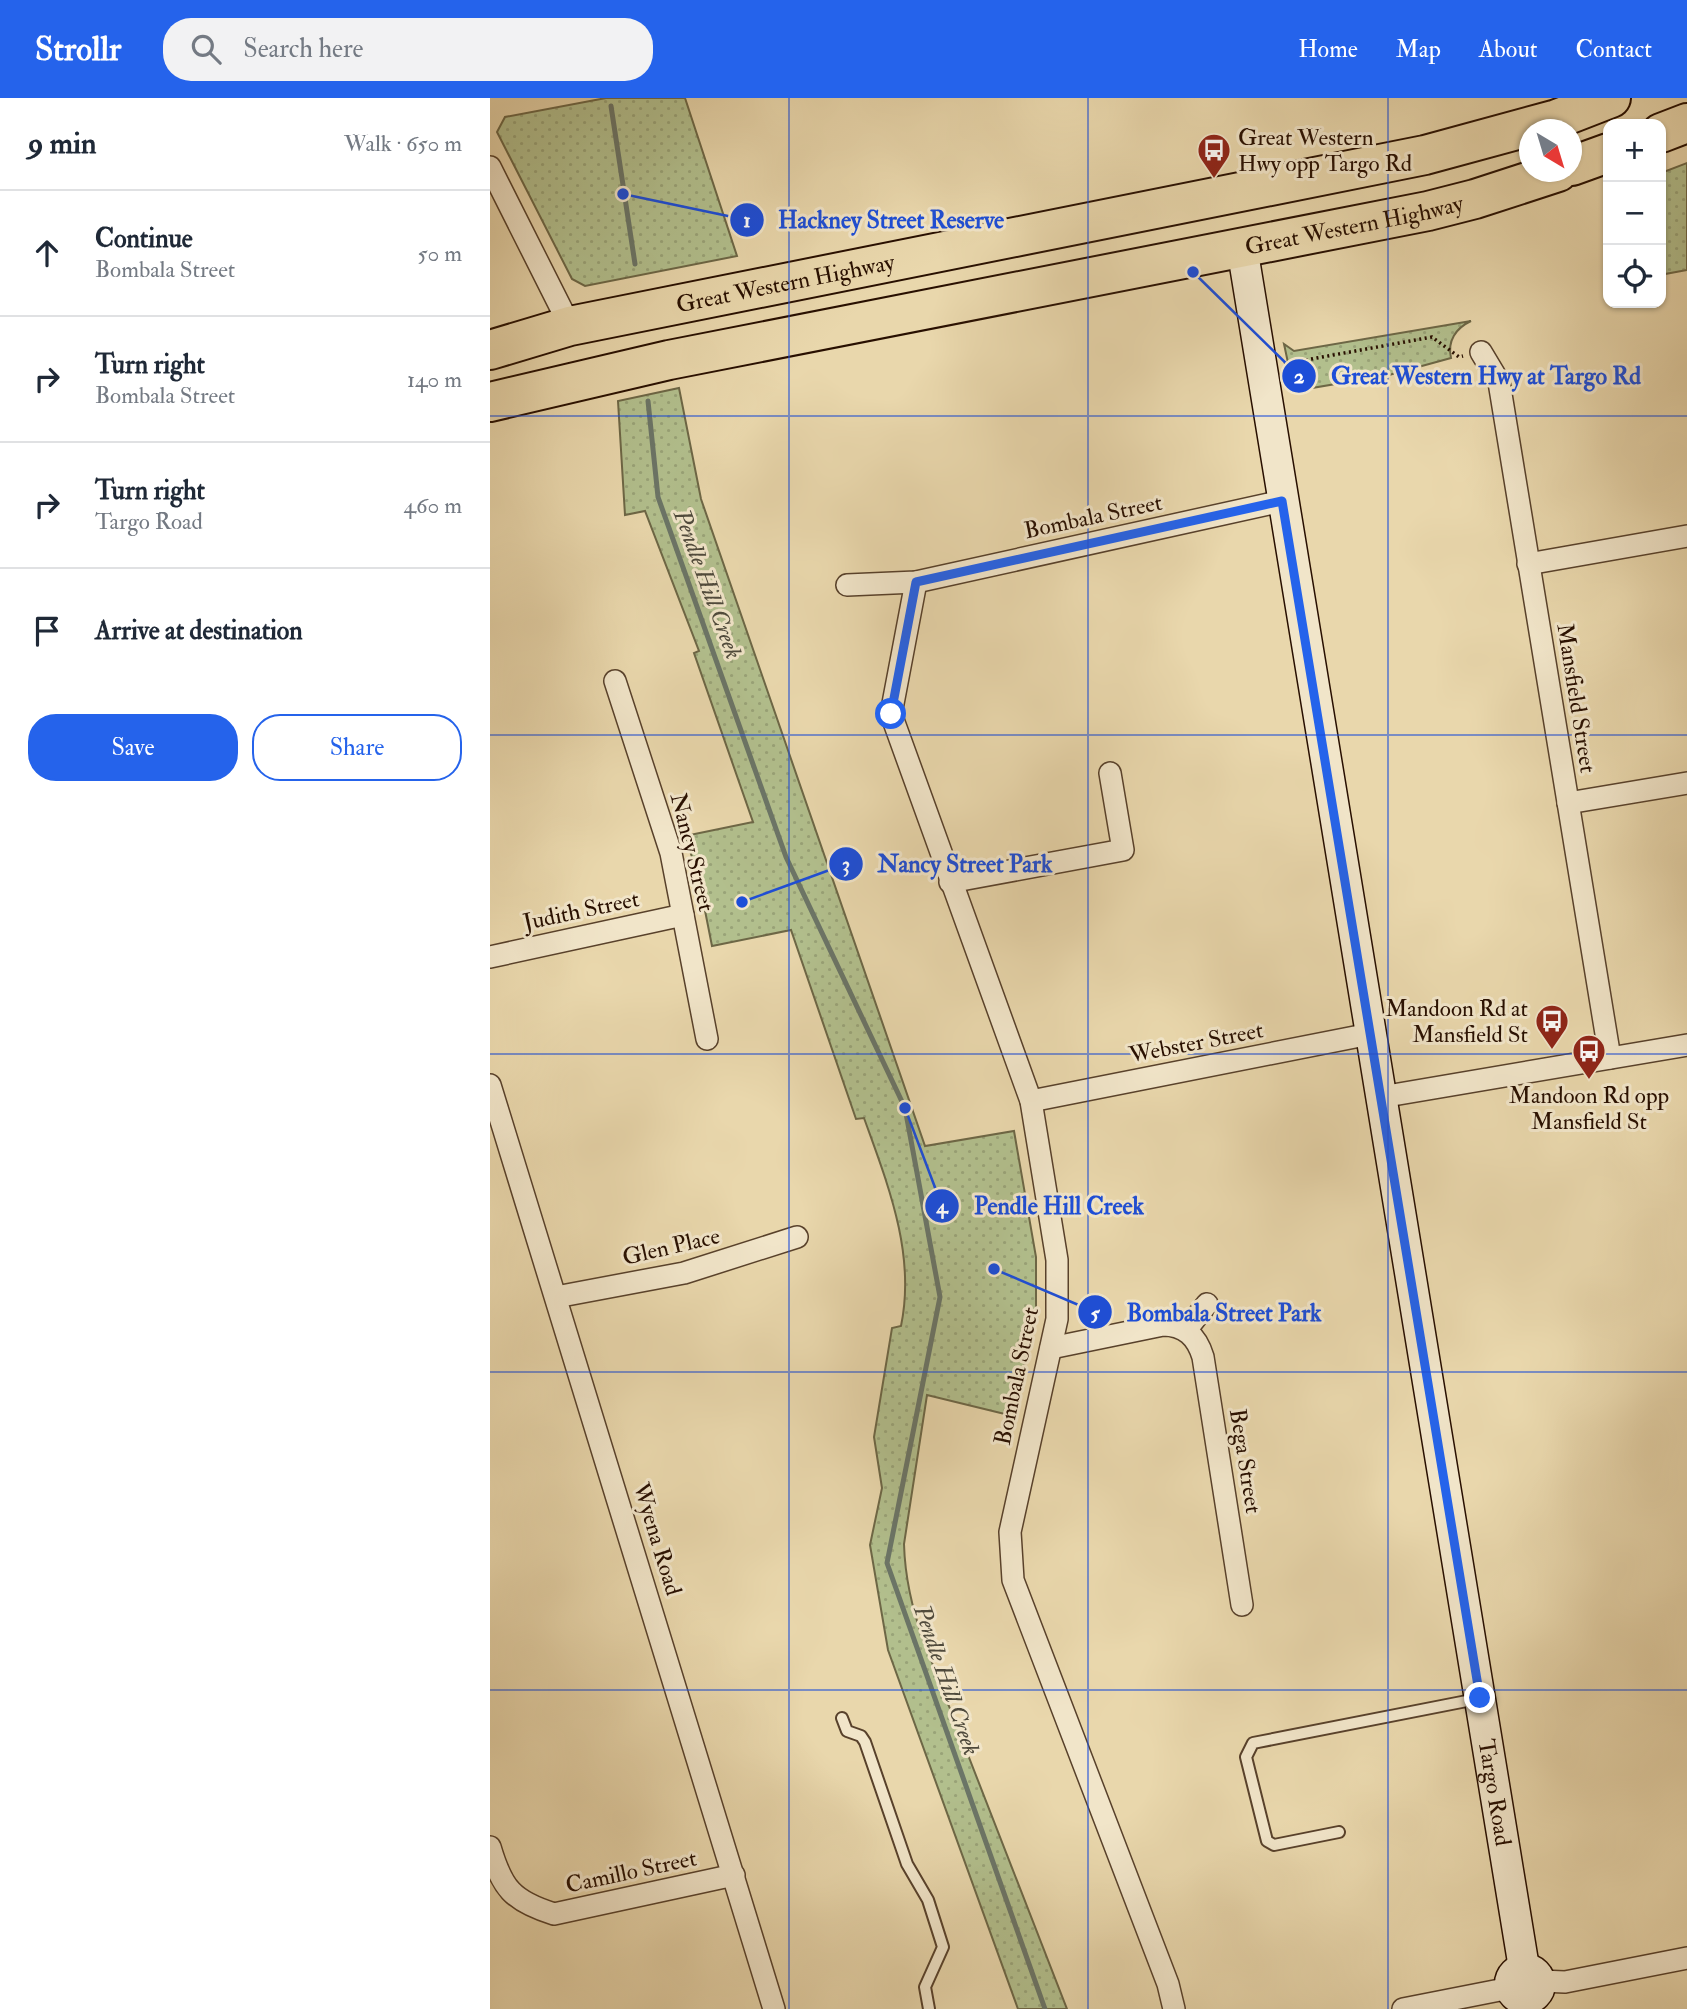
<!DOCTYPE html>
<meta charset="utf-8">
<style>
:root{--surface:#fff;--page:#f2f2f3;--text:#1f2937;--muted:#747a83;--line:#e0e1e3;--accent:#2563eb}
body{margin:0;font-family:"IM FELL Double Pica",serif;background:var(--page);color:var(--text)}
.controls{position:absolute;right:21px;top:21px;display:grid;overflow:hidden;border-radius:14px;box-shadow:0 2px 5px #0004}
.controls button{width:63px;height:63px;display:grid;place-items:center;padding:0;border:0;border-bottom:2px solid var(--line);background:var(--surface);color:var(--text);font:35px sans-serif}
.compass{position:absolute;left:1029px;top:21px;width:63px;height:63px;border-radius:50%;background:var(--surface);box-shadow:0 2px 5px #0004;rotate:142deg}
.stop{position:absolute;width:21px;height:21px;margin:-16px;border:5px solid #2563eb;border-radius:50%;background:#fff}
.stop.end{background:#2563eb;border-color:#fff;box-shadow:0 2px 7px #0008}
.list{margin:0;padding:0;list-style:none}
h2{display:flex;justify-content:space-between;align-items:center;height:91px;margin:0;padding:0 28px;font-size:30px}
h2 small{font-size:23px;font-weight:400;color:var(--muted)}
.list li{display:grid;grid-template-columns:46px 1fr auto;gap:21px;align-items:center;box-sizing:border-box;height:126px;padding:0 28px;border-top:2px solid var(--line)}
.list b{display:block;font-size:26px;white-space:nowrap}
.list p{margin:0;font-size:23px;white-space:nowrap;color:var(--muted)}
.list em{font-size:23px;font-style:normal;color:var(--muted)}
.actions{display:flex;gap:14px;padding:21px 28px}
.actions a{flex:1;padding:16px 0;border:2px solid var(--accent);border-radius:28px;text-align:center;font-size:24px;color:var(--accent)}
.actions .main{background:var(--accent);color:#fff}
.icon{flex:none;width:38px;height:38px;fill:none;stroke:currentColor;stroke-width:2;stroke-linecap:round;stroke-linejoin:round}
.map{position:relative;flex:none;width:1197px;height:1911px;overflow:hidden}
header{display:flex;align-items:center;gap:42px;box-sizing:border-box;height:98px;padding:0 35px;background:var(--accent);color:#fff}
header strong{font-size:33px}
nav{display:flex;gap:38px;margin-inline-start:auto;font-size:24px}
.search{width:490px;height:63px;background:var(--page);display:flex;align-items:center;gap:18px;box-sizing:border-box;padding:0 24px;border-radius:28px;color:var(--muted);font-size:26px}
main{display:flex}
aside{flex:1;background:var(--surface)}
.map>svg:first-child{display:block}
.park{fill:url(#park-dots);stroke:#6d6746;stroke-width:2}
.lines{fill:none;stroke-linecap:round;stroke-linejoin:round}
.stream{stroke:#6b7567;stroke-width:5}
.lane-casing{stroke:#58412b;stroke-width:14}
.street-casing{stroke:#58412b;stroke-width:24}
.secondary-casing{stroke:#280f00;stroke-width:33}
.highway-casing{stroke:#280f00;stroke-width:42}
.path{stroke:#280f00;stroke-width:3.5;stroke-dasharray:2 3.5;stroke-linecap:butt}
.lane{stroke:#f1e5c9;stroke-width:10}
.street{stroke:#f1e5c9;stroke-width:21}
.secondary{stroke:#f1e5c9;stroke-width:30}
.highway{stroke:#e9d7ac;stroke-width:38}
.route{stroke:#2563eb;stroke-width:9}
.grid{fill:none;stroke:#1d4ed8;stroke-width:2;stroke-opacity:0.55}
.labels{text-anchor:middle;stroke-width:6;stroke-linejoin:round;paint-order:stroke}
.poi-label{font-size:23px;fill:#280f00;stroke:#f1e5c9;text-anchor:start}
.street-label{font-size:23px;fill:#280f00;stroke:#f1e5c9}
.water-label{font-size:24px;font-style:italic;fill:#4f4a3c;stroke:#f1e5c9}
.leader{fill:none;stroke:#1d4ed8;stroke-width:2.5}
.callout-dot{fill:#1d4ed8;stroke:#f1e5c9;stroke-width:2.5}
.mark-label{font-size:21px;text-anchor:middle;font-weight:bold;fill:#fff}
.callout-label{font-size:24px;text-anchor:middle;font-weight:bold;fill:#1d4ed8;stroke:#f1e5c9;stroke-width:6;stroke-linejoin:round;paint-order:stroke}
</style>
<header>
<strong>Strollr</strong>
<div class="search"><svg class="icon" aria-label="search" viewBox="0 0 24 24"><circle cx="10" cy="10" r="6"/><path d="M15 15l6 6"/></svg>Search here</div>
<nav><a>Home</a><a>Map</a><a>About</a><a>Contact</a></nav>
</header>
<main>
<aside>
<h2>9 min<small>Walk · 650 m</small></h2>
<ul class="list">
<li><svg class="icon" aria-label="ahead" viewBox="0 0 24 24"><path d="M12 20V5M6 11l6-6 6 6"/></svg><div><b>Continue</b><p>Bombala Street</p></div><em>50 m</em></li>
<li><svg class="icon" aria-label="right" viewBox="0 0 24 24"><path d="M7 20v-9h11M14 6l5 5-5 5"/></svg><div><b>Turn right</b><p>Bombala Street</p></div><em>140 m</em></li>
<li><svg class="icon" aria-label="right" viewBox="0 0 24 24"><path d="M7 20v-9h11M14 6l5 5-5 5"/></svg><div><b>Turn right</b><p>Targo Road</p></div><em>460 m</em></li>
<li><svg class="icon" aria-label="arrive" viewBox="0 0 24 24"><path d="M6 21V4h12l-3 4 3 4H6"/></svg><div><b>Arrive at destination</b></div></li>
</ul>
<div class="actions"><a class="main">Save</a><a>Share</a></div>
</aside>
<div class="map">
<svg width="1197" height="1911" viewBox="0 0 1197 1911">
<defs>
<pattern id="park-dots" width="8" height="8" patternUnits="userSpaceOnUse" patternTransform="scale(1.75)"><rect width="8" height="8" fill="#b2bf8d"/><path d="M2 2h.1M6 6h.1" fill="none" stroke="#99a378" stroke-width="1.8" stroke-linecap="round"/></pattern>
</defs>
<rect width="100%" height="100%" fill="#e9d7ac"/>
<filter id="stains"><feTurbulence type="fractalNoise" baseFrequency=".00286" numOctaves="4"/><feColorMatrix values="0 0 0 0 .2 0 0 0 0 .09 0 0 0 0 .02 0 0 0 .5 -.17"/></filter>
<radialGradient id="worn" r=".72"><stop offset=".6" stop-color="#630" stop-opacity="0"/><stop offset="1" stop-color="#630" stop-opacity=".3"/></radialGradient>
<g class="park">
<polygon points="116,0 195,0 247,158 95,188 82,181 7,34 15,19"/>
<polygon points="1197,65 1197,172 1175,176 1171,154 1171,75"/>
<path d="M981,223C966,230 957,243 961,260L899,277L804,293L794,246L804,253Z"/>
<path d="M189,290L211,401L435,1048L524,1033L546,1159V1213L523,1318L437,1297L414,1446C415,1481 422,1511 434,1544L577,1911H528L398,1552L380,1447L392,1390L384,1339L402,1230L411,1228C426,1156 398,1087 374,1020L366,1021L301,832L222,848L208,777L195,738L263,724L204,555L209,553L155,413L135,417L128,303Z"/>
</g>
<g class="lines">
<g class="stream">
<polyline points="121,8 145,166"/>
<polyline points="158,303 168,399 296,759 415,1010 450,1199 397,1465 555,1911"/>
</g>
<defs>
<g id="lane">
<polyline points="352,1620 357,1633 371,1638 375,1644 417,1766 438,1802 453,1849 435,1889 439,1911"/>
<polyline points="849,1734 784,1747 777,1743 756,1659 763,1645 987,1601"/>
</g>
<g id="street">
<polyline points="0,69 80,228"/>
<polyline points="991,254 1009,284 1120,960"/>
<polyline points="1038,466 1197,438"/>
<polyline points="426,484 401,616 541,1003 567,1162 567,1221 520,1434 523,1482 678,1886 684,1911"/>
<polyline points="357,487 426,484 792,403"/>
<polyline points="125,583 181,755 217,941"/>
<polyline points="1078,705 1197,685"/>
<polyline points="460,784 633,752 620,675"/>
<polyline points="0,859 193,817"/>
<polyline points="0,987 284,1911"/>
<polyline points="891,999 1197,947"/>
<polyline points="541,1003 880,936"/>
<polyline points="66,1199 194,1175 307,1139"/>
<polyline points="696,1232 717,1206"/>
<path d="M561,1250L673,1227C695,1227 707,1239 713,1259L752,1507"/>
<path d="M0,1749C12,1790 22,1803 64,1816L244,1777"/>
<polyline points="1050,1883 1075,1884 1197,1860"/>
<polyline points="913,1911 1020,1890"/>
</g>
<g id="secondary">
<path id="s1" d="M752,149L1034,1870"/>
<circle cx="1035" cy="1886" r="15"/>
</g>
<g id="highway">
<polyline points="1171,35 1197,25"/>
<polyline points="1082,68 1118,55"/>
<path id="s2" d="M0,252L80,228L935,57L1067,21L1121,0"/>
<path id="s3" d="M0,304L179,262L938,113L985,101L1068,74"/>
</g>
</defs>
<use href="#lane" class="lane-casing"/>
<use href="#street" class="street-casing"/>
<use href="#secondary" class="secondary-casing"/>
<use href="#highway" class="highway-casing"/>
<polyline class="path" points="794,266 942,239 969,259 973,258"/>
<use href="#lane" class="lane"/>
<use href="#street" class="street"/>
<use href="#secondary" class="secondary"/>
<use href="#highway" class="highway"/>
</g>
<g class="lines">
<polyline class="route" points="401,616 426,484 792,403 990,1600"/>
</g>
<path class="grid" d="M299,0V1911M598,0V1911M898,0V1911M0,318H1197M0,637H1197M0,956H1197M0,1274H1197M0,1592H1197"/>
<defs>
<symbol id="bus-pin" viewBox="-11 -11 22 30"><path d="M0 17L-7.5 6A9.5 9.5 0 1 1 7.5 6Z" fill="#8f2418" stroke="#f1e5c9"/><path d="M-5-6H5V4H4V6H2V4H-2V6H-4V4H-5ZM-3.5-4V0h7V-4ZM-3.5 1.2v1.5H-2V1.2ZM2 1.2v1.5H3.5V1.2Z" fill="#fff"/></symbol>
</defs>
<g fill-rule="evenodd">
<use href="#bus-pin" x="705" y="33" width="38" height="52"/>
<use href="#bus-pin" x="1043" y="904" width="38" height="52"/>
<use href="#bus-pin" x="1080" y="934" width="38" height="52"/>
</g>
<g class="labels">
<g class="poi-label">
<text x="748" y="47">Great Western<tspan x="748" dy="26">Hwy opp Targo Rd</tspan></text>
<text x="1038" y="918" text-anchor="end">Mandoon Rd at<tspan x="1038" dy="26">Mansfield St</tspan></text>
<text x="1099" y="1005" text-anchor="middle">Mandoon Rd opp<tspan x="1099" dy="26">Mansfield St</tspan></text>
</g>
<g class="street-label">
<text dy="8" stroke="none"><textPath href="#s3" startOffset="882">Great Western Highway</textPath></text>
<text dy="8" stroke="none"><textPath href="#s2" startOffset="303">Great Western Highway</textPath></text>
<text transform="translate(603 418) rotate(-12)" y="8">Bombala Street</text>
<text transform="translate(1087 600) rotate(81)" y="8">Mansfield Street</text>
<text transform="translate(203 754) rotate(76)" y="8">Nancy Street</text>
<text transform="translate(91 812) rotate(-12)" y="8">Judith Street</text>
<text transform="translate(706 944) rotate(-11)" y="8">Webster Street</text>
<text transform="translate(181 1148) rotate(-13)" y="8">Glen Place</text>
<text transform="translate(526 1278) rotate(-78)" y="8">Bombala Street</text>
<text transform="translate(756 1363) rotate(81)" y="8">Bega Street</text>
<text transform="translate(168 1441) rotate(73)" y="8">Wyena Road</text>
<text dy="8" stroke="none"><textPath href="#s1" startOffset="1566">Targo Road</textPath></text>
<text transform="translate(141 1773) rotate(-12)" y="8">Camillo Street</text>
</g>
<g class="water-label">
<text transform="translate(218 486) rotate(70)" y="8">Pendle Hill Creek</text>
<text transform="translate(457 1582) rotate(71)" y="8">Pendle Hill Creek</text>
</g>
</g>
<path class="leader" d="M133 96L257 122M703 174L809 278M252 804L356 766M415 1010L452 1108M504 1171L605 1214"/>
<g class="callout-dot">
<circle cx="133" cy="96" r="7"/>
<circle cx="703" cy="174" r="7"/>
<circle cx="252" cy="804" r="7"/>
<circle cx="415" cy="1010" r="7"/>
<circle cx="504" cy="1171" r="7"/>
<circle cx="257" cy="122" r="18"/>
<circle cx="809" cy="278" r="18"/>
<circle cx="356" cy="766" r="18"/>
<circle cx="452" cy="1108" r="18"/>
<circle cx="605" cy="1214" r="18"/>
</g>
<g class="mark-label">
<text x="257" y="129">1</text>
<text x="809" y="285">2</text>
<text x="356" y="773">3</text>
<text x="452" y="1115">4</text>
<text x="605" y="1222">5</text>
</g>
<g class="callout-label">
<text x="401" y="130">Hackney Street Reserve</text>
<text x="996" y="286">Great Western Hwy at Targo Rd</text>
<text x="475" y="774">Nancy Street Park</text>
<text x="569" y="1116">Pendle Hill Creek</text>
<text x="734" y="1223">Bombala Street Park</text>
</g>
<rect width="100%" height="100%" filter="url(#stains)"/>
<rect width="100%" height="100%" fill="url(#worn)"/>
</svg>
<div class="controls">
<button>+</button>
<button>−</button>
<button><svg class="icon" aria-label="locate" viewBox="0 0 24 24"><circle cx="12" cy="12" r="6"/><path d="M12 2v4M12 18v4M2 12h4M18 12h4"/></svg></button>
</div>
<svg class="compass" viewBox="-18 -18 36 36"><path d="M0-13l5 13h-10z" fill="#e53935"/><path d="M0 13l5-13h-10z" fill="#747a83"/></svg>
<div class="stop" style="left:401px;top:616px"></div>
<div class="stop end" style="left:990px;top:1600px"></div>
</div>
</main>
